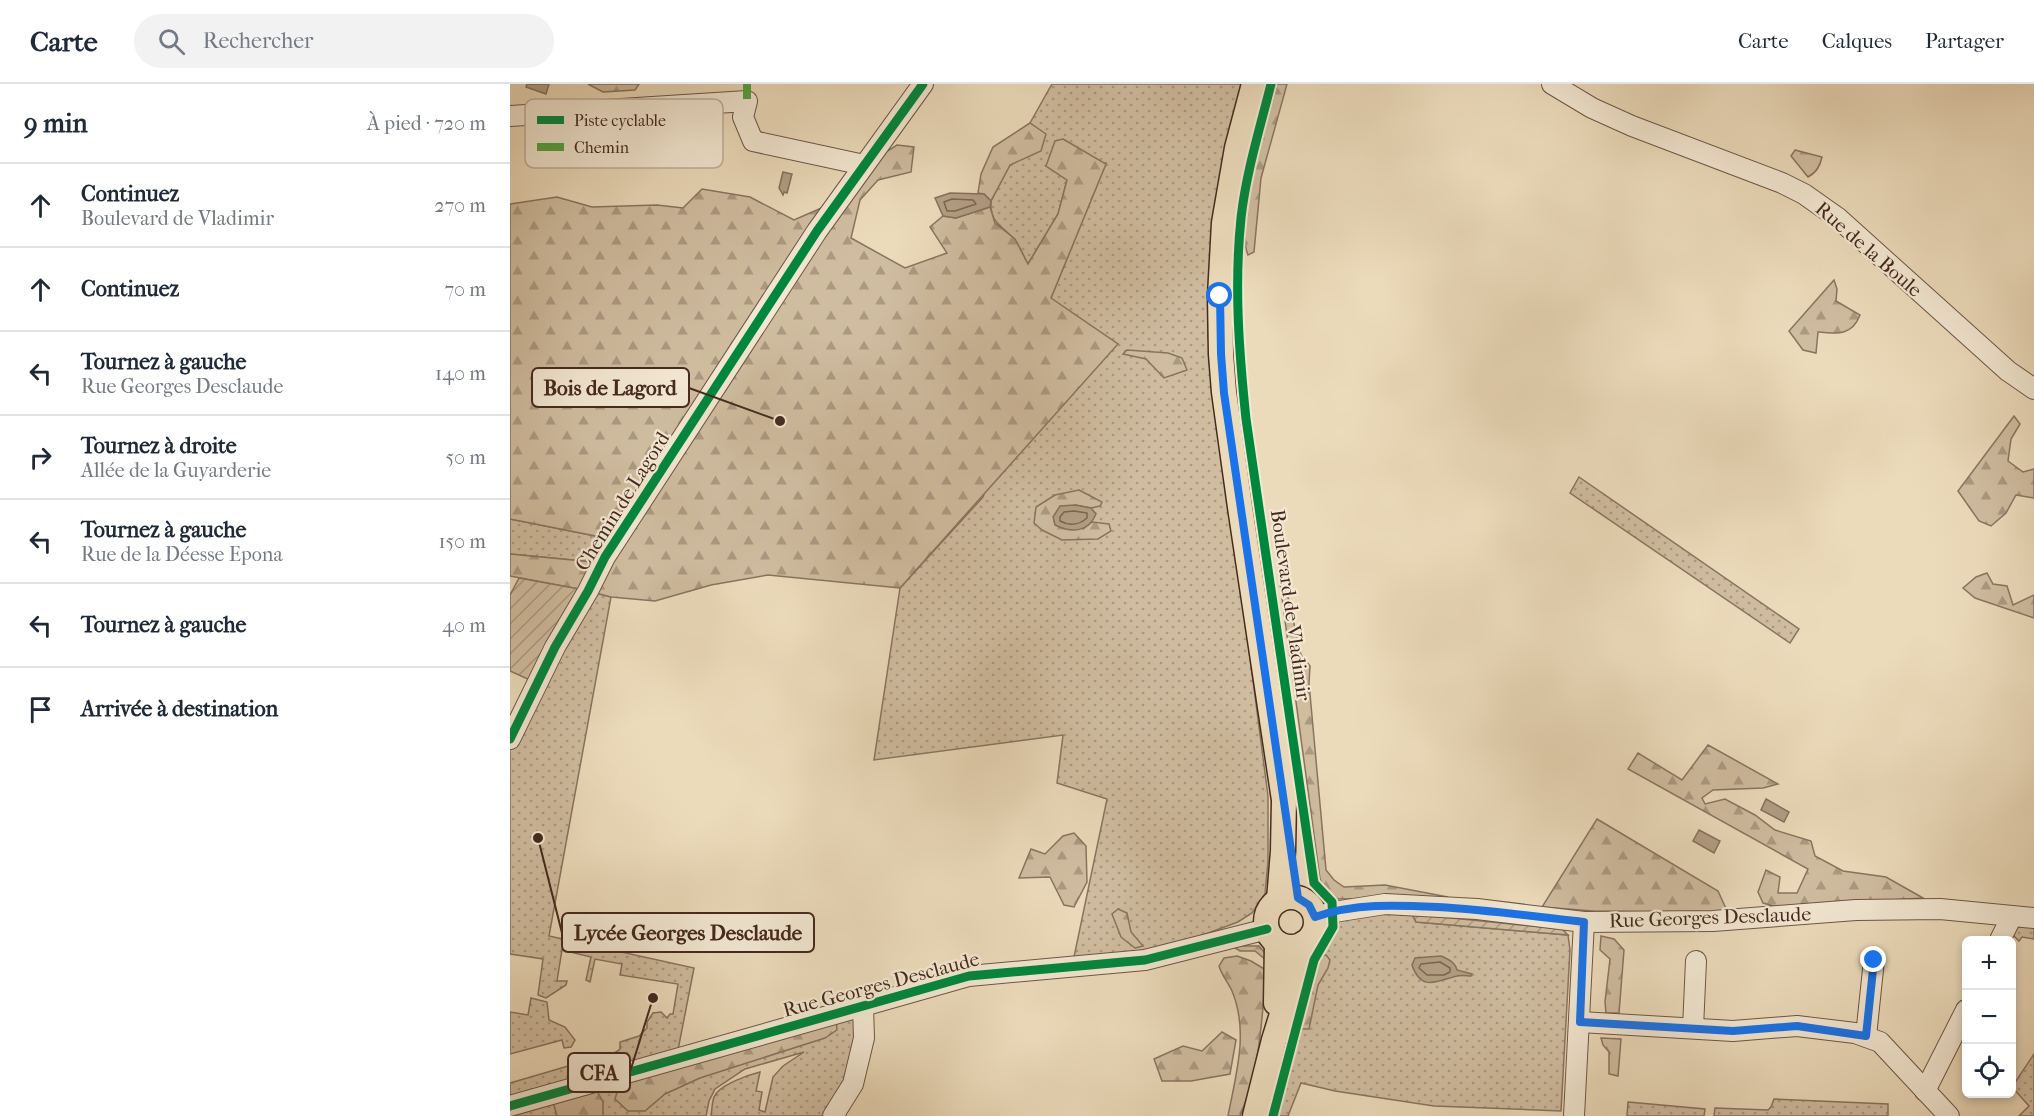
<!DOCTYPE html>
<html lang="fr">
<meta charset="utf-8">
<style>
:root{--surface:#fff;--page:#f2f2f3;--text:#1f2937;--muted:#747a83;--line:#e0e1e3}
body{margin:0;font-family:"IM FELL French Canon",serif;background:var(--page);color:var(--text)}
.controls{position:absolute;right:18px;bottom:18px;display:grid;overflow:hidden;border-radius:9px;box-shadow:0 3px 9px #0003}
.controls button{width:54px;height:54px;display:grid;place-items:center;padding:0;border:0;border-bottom:2px solid var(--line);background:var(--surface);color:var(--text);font:30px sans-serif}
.stop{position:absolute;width:18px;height:18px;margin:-14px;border:4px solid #1a73e8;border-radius:50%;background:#fff}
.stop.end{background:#1a73e8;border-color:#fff;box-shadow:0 2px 6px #0008}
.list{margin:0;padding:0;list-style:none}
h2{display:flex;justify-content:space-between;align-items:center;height:78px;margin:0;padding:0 24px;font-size:26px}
h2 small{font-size:20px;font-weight:400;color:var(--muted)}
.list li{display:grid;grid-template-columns:39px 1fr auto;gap:18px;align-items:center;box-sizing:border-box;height:84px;padding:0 24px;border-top:2px solid var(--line)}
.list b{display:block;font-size:22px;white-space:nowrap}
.list p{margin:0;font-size:20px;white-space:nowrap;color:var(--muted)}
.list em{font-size:20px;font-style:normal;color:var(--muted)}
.icon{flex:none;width:33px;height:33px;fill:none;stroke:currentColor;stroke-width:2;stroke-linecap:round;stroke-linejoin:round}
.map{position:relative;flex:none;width:1524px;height:1032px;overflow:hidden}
header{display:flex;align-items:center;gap:36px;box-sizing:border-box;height:84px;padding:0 30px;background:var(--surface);border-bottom:2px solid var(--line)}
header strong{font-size:28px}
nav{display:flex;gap:33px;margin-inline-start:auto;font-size:21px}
.search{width:420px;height:54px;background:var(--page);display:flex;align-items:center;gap:15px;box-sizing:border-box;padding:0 21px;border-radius:33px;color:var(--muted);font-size:22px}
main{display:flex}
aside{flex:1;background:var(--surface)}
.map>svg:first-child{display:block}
.grass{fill:url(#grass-dots);stroke:#8a7460;stroke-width:1.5}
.forest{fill:url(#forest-firs);stroke:#8a7460;stroke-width:1.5}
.garden{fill:url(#garden-furrows);stroke:#8a7460;stroke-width:1.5}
.water{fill:#b39f86;stroke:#87705d;stroke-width:1.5}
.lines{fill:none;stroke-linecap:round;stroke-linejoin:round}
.shore{stroke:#7c6452;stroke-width:1.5}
.minor-casing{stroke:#6f5646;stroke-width:22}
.major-casing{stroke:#452a1f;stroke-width:27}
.minor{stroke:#f3e8d3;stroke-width:20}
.major{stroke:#ecdbbb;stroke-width:24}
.quiet{stroke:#55a441;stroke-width:8;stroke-dasharray:15 8;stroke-linecap:butt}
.cycleway-casing{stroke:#f3e8d3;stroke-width:13}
.cycleway{stroke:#00873e;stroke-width:9}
.route{stroke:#1a73e8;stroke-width:8}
.labels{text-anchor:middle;stroke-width:4.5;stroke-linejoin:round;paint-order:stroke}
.street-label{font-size:20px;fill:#452a1f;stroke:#f3e8d3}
.key{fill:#f3e8d3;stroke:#bfaf9d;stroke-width:1.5}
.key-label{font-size:16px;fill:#452a1f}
.leader{fill:none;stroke:#452a1f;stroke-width:2}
.callout-dot{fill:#452a1f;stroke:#f3e8d3;stroke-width:2}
.callout{fill:#f3e8d3;stroke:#452a1f;stroke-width:2}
.callout-label{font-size:21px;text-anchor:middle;font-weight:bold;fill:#452a1f}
</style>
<header>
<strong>Carte</strong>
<div class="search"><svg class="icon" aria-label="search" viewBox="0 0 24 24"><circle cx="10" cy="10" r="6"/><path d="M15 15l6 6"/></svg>Rechercher</div>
<nav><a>Carte</a><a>Calques</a><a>Partager</a></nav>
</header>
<main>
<aside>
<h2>9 min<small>À pied · 720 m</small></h2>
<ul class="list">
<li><svg class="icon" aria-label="ahead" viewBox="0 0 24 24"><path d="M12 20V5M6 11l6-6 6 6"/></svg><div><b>Continuez</b><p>Boulevard de Vladimir</p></div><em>270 m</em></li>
<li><svg class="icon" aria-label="ahead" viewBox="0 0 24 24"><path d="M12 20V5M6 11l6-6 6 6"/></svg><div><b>Continuez</b></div><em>70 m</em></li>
<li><svg class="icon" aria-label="left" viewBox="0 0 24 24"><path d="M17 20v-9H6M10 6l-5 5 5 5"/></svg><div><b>Tournez à gauche</b><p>Rue Georges Desclaude</p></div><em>140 m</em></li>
<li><svg class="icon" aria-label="right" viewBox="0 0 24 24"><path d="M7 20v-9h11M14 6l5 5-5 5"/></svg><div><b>Tournez à droite</b><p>Allée de la Guyarderie</p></div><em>50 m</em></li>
<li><svg class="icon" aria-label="left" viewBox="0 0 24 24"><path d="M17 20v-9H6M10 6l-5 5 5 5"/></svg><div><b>Tournez à gauche</b><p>Rue de la Déesse Epona</p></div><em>150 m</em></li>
<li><svg class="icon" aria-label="left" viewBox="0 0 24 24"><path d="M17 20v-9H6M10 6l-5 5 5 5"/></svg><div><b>Tournez à gauche</b></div><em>40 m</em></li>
<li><svg class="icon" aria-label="arrive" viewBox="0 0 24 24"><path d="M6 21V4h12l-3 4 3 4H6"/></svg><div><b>Arrivée à destination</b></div></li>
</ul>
</aside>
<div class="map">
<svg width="1524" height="1032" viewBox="0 0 1524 1032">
<defs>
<pattern id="grass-dots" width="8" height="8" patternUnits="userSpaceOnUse" patternTransform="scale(1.5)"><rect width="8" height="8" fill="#d0bda0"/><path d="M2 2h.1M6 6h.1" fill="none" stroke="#ab9a82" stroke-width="1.8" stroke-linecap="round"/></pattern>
<pattern id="forest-firs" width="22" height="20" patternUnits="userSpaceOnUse" patternTransform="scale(1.5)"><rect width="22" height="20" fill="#d0bda0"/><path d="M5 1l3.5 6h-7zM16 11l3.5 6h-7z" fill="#ab9a82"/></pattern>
<pattern id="garden-furrows" width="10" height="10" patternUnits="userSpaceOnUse" patternTransform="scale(1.5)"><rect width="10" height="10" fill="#d0bda0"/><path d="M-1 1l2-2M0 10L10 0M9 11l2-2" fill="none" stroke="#ab9a82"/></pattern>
</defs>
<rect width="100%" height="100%" fill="#ecdbbb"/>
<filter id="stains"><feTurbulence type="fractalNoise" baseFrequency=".00333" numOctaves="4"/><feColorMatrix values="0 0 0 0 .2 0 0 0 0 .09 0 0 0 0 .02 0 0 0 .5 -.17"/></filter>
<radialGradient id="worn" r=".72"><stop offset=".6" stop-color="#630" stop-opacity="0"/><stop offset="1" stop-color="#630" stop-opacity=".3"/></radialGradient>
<g class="grass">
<path d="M542,0H734L710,107L698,251L758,712V777L755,810L742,829L728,838L674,858L604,872L564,873L597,715L547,699L553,651L364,676L390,504L473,413L541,214L596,79L536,82L557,96L548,130L518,180C513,172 510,161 503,154C490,140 480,139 481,117L500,81L535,50L520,39Z"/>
<polygon points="1069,393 1289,545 1280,559 1060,409"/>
<polygon points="0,435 100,455 83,478 0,470"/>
<polygon points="78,507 101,513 39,852 184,884 168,966 0,1015 0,999 106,968 110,965 110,958 129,952 137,944 137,938 143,929 151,928 157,934 160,930 163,930 168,900 110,891 112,880 85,875 80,898 76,896 81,873 52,866 47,897 57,897 56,901 36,914 28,911 33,875 0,870 0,655"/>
<polygon points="867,830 902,830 906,838 1058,851 1060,866 1051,1027 924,1022 825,1007 791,999 778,1032 765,1032 778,998 799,909 812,871 832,833"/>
<polygon points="1514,841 1524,842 1524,855 1512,853 1509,857 1502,850 1507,844"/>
<polygon points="21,914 37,918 39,936 55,943 65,956 61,963 54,964 52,956 0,970 0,928 18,931"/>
<path d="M346,934L347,966L334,1007L317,1032H201C202,1026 202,1018 204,1013C209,1001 238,991 250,988L246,1007L252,1008L249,1026L255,1028L263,993L273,982L294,968L235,985L205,1005L199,1017L196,1032H0Z"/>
<polygon points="1524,970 1524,1032 1509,1032 1519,1022 1502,1003"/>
<polygon points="1264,1015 1378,1020 1378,1032 1204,1032 1205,1024 1258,1026 1261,1023"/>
<polygon points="1118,1018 1195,1025 1194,1032 1117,1032"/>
</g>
<g class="forest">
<polygon points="78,0 129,0 125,6 93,8"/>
<path d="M767,0H777L751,94L744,168L738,171C725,140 758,36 767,0Z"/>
<polygon points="520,39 536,50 531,67 500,81 481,117 474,110 468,109 471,90 483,63"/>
<polygon points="553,55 596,80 541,214 608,260 390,504 258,491 201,501 145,517 101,513 78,507 106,456 0,435 0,120 47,113 82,123 147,121 173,124 192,105 240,113 284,136 316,122 368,73 387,61 404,63 401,88 368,96 350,116 341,154 395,184 437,169 420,143 433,132 446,134 480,123 485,139 505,155 518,180 548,130 557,96 536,82 545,57"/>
<path d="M1285,66L1312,73C1310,82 1307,88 1298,93L1281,72Z"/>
<path d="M1324,196L1327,205L1326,217L1350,231C1342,252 1327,250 1308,248L1306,269L1293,266L1279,247Z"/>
<polygon points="617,266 658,269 672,274 677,286 654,294 636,275 613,270"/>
<polygon points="1504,332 1510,340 1501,355 1498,377 1513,388 1524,385 1524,414 1506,411 1496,429 1481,442 1469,437 1448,407"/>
<polygon points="569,406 592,418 590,422 581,424 565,421 573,445 582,438 599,440 601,447 588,455 552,456 532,446 524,439 526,423 545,411"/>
<polygon points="0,470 83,478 69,505 0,492"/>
<polygon points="1477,489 1483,500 1497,502 1503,521 1524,511 1524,534 1465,514 1453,504 1466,493"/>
<polygon points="769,492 778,513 791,571 800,582 799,599 816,786 824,796 834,803 875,801 938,813 828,815 815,805 810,795"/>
<polygon points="1198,661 1268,700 1253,704 1203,706 1192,714 1195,720 1215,715 1245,731 1265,746 1301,757 1305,772 1333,787 1376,793 1413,814 1267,823 1253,819 1248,808 1256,786 1270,793 1268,809 1287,809 1298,785 1118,685 1128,669 1172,696"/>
<polygon points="1087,735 1208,807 1218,829 1083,827 1032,823"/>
<polygon points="564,749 576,762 577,798 564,823 554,821 540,793 509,794 521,765 535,770 553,752"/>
<polygon points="608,825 617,829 621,848 633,862 625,864 611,853 602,830"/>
<polygon points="1091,852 1104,855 1114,866 1109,929 1096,929 1095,918 1100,875 1090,866"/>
<polygon points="722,862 749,862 755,869 756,876 745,867 730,867"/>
<polygon points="816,871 820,876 818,884 808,901 799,945 791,945 799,909 811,872"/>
<path d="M727,872L741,877L756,886C752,936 750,985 730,1032H718C726,990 739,948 722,907C718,898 712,892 709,882L714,874Z"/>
<polygon points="326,936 327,946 315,954 190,994 155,1010 135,1027 118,1027 105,1015 110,998"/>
<polygon points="712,948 726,956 720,990 681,997 652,997 644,975 673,962 692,967"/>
<polygon points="1091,954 1111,955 1108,992 1099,990 1099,968 1093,961"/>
<polygon points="86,1005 93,1018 93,1032 47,1032 43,1018"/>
</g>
<g class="garden">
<polygon points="9,494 69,505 22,597 0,587 0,511"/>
<polygon points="902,830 1052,845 1058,851 906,838"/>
</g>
<g class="water">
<polygon points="17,0 39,0 36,10 16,3"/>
<polygon points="273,88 282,90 277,109 274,108 273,111 269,104"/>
<polygon points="440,109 474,110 481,117 480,123 446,134 433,132 425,114"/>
<path d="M565,421L581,424L586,430C578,449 561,449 545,441L543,433L550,422Z"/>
<polygon points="1256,715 1279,728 1274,738 1251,726"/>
<polygon points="1189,746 1210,757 1204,769 1183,757"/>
<path d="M931,872C938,875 945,878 947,886L962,890L961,892C957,892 951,891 947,892C927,897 911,908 902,881L905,874Z"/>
</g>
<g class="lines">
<g class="shore">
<polygon points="442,115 463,116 466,120 445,127 437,127 434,118"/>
<path d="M564,427L577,429V434C569,441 559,442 550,437V433L554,428Z"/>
<polygon points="930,878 940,884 940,888 934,891 917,891 909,884 911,880"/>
</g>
<defs>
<g id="minor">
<polyline points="1042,0 1082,24 1122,42 1272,99 1294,110 1328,134 1498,287 1524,305"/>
<polyline points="0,32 237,17 233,33 243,57 354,81"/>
<polyline points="0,655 45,563 78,507 95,473 307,147 413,0"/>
<polyline points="805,833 824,828 875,820 967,825 1074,838 1203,837 1346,826 1430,825 1524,834"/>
<polyline points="1490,856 1502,832"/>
<polyline points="1070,938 1223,947 1287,942 1345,949 1370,958 1439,1032"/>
<polyline points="1183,944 1186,877"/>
<polyline points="1356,952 1364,876"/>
<polyline points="1415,1007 1456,926"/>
<polyline points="0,1022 459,892 635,876 757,845"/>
<polyline points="323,1032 343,1000 354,954 353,922"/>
<polyline points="1064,1032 1074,838"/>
</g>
<g id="major">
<polyline points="744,0 727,64 714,139 710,212 711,270 714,308 730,423 774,716 773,767 769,816"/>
<circle cx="781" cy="838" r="25"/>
<polyline points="766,919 767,859"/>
<polyline points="745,1032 764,956 794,859"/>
</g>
</defs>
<use href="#minor" class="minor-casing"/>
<use href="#major" class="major-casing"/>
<use href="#minor" class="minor"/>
<use href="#major" class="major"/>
<polyline class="quiet" points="237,0 237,17"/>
<defs>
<g id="cycleway">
<path d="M761,0C750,44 736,89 731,134C724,201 729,268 736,335L804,799L822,818L823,843L804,876L763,1032"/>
<polyline points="0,655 45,563 78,507 95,473 307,147 413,0"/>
<polyline points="0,1022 459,892 635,876 757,845"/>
</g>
</defs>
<use href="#cycleway" class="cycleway-casing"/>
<use href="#cycleway" class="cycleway"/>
</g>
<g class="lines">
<path class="route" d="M710,212L711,270L714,309L788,814L799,821L805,833C845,819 886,821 928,823C977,826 1025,832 1074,838L1070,938L1223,947L1287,942L1356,952L1364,876"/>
</g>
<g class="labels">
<g class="street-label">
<text transform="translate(1359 165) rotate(41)" y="7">Rue de la Boule</text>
<text transform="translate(112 417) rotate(-58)" y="7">Chemin de Lagord</text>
<text transform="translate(781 521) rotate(82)" y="7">Boulevard de Vladimir</text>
<text transform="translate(1200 833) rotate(-2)" y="7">Rue Georges Desclaude</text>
<text transform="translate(371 900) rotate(-15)" y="7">Rue Georges Desclaude</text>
</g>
</g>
<rect x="15" y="15" width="198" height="69" rx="9" class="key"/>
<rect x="27" y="32" width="27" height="8" fill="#00873e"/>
<rect x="27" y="59" width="27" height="8" fill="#55a441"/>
<g class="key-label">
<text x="64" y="42">Piste cyclable</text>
<text x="64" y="69">Chemin</text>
</g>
<path class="leader" d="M270 337L179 304M28 754L52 849M143 914L120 988"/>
<g class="callout-dot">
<circle cx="270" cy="337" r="6"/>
<circle cx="28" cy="754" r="6"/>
<circle cx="143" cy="914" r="6"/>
</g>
<g class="callout">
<rect x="22" y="284" width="157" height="39" rx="6"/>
<rect x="52" y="829" width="252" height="39" rx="6"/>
<rect x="58" y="969" width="62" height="39" rx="6"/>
</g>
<g class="callout-label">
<text x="100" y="311">Bois de Lagord</text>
<text x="178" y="856">Lycée Georges Desclaude</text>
<text x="89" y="996">CFA</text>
</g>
<rect width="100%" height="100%" filter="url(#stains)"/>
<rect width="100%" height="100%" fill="url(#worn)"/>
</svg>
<div class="controls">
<button>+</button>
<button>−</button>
<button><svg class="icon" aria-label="locate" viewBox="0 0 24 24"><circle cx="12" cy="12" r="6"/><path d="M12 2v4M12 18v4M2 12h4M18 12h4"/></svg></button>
</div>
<div class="stop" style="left:710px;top:212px"></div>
<div class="stop end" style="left:1364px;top:876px"></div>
</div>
</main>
